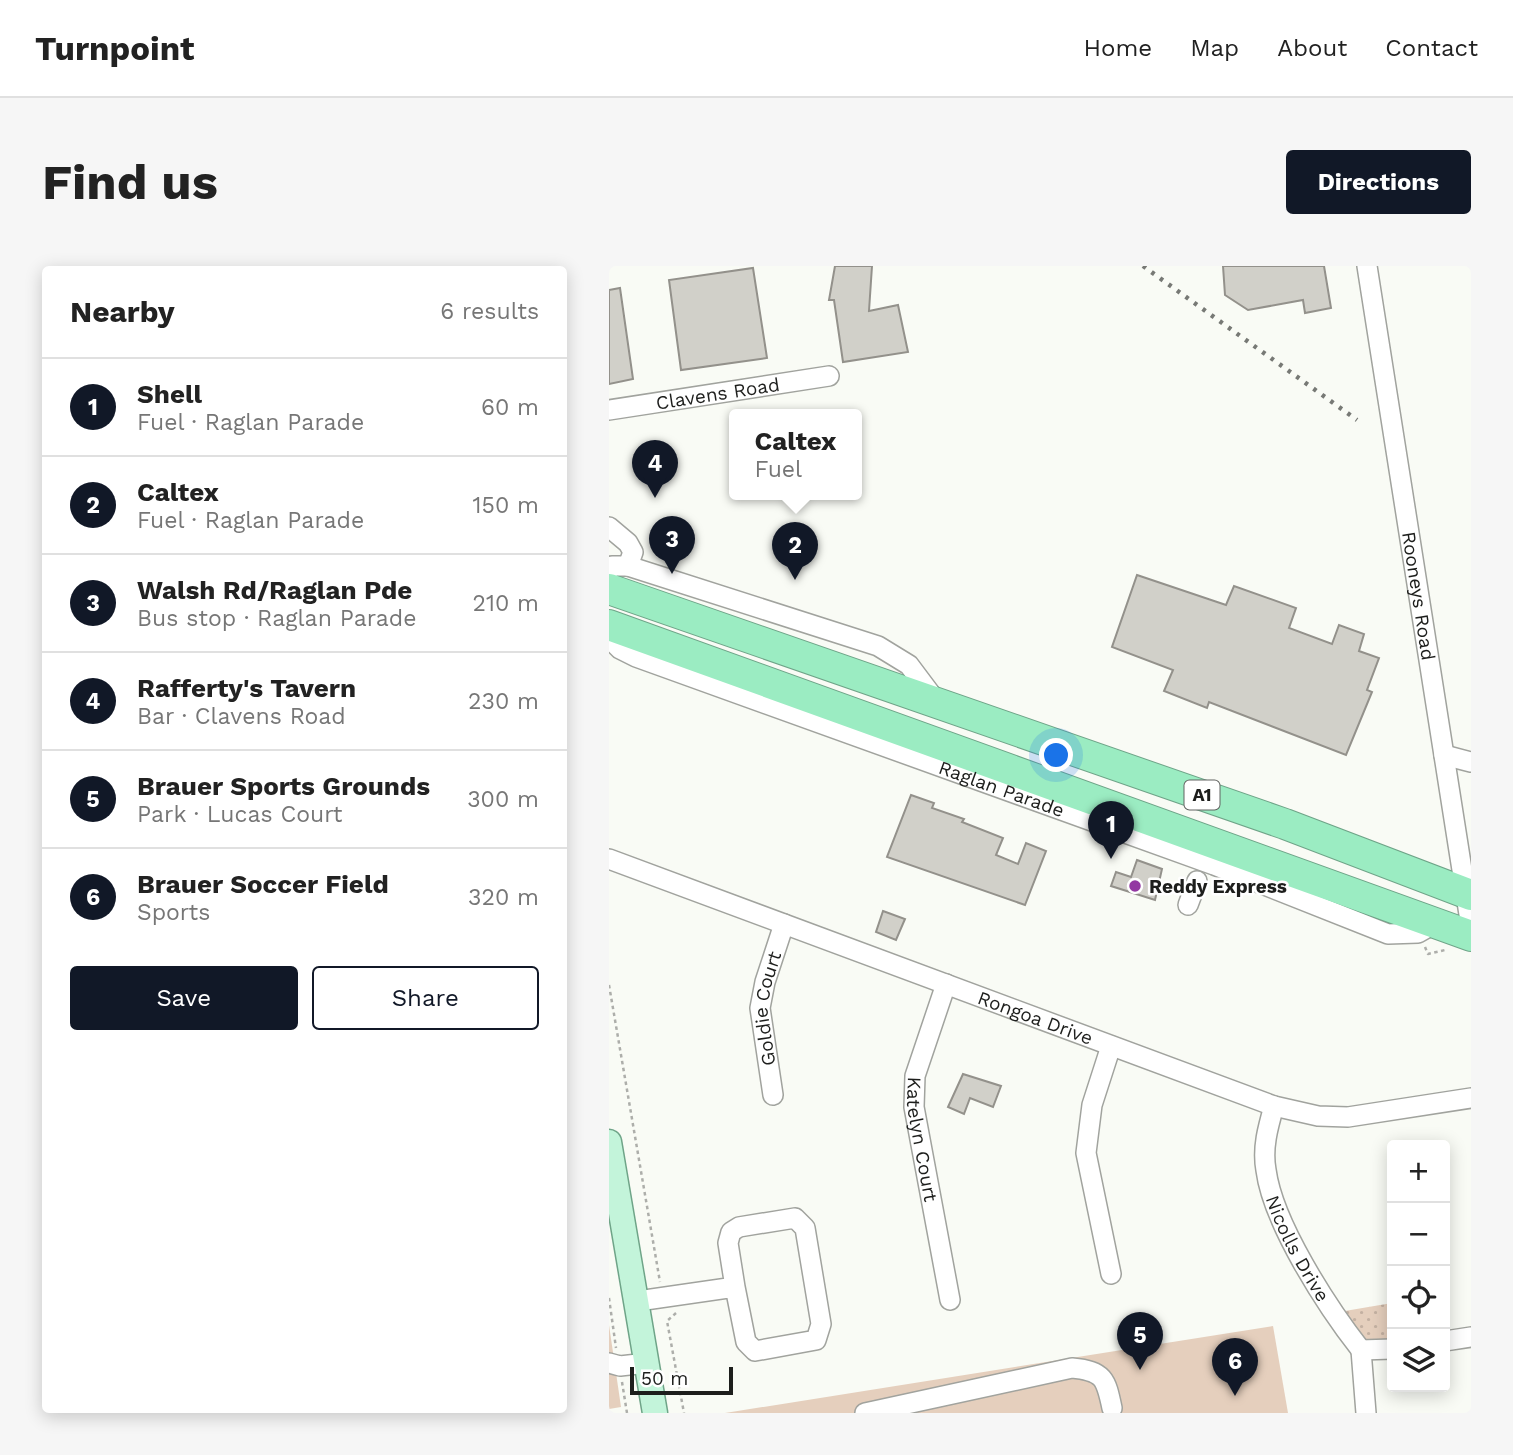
<!DOCTYPE html>
<meta charset="utf-8">
<style>
:root{--surface:#fff;--page:#f6f6f6;--text:#222;--muted:#767676;--line:#e0e0e0;--accent:#111827}
body{margin:0;font-family:"Work Sans",sans-serif;background:var(--page);color:var(--text)}
.controls{position:absolute;right:21px;bottom:21px;display:grid;overflow:hidden;border-radius:7px;box-shadow:0 4px 18px #0003}
.controls button{width:63px;height:63px;display:grid;place-items:center;padding:0;border:0;border-bottom:2px solid var(--line);background:var(--surface);color:var(--text);font:35px sans-serif}
.scale{position:absolute;left:21px;bottom:18px;width:103px;box-sizing:border-box;padding-left:7px;border:4px solid #1d1e1c;border-top:0;font-size:19px;line-height:24px;white-space:nowrap;color:#1d1e1c;-webkit-text-stroke:5px #fff;paint-order:stroke}
.you{position:absolute;left:448px;top:490px;width:24px;height:24px;margin:-18px;border:5px solid #fff;border-radius:50%;background:#1a73e8;box-shadow:0 0 0 10px #1a73e833}
.badge{display:grid;place-items:center;width:46px;height:46px;border-radius:50%;background:var(--accent);color:#fff;font-size:23px;font-weight:700}
.pin{position:absolute;translate:-50% -58px;filter:drop-shadow(0 2px 4px #0008)}
.pin::after{content:'';position:absolute;top:37px;width:24px;height:21px;background:inherit;clip-path:polygon(0 0,100% 0,50% 100%)}
.popup{position:absolute;left:120px;top:143px;width:133px;height:91px;box-sizing:border-box;display:grid;place-content:center;border-radius:7px;background:var(--surface);filter:drop-shadow(0 2px 5px #0005);font-size:23px;white-space:nowrap;color:var(--muted)}
.popup b{font-size:26px;color:var(--text)}
.popup::after{content:'';position:absolute;left:50%;top:100%;margin-left:-14px;border:14px solid transparent;border-top-color:var(--surface)}
.list{margin:0;padding:0;list-style:none}
h2{display:flex;justify-content:space-between;align-items:center;height:91px;margin:0;padding:0 28px;font-size:30px}
h2 small{font-size:23px;font-weight:400;color:var(--muted)}
.list li{display:grid;grid-template-columns:46px 1fr auto;gap:21px;align-items:center;box-sizing:border-box;height:98px;padding:0 28px;border-top:2px solid var(--line)}
.list b{display:block;font-size:26px;white-space:nowrap}
.list p{margin:0;font-size:23px;white-space:nowrap;color:var(--muted)}
.list em{font-size:23px;font-style:normal;color:var(--muted)}
.actions{display:flex;gap:14px;padding:21px 28px}
.actions a{flex:1;padding:16px 0;border:2px solid var(--accent);border-radius:7px;text-align:center;font-size:24px;color:var(--accent)}
.actions .main{background:var(--accent);color:#fff}
.icon{flex:none;width:38px;height:38px;fill:none;stroke:currentColor;stroke-width:2;stroke-linecap:round;stroke-linejoin:round}
.map{position:relative;flex:none;width:862px;height:1147px;overflow:hidden;border-radius:7px}
header{display:flex;align-items:center;gap:42px;box-sizing:border-box;height:98px;padding:0 35px;background:var(--surface);border-bottom:2px solid var(--line)}
header strong{font-size:33px}
nav{display:flex;gap:38px;margin-inline-start:auto;font-size:24px}
.intro{display:flex;align-items:center;justify-content:space-between;box-sizing:border-box;height:168px;padding:0 42px}
h1{margin:0;font-size:49px}
.button{padding:18px 32px;border-radius:7px;background:var(--accent);color:#fff;font-size:24px;font-weight:700}
main{display:flex;gap:42px;padding:0 42px}
aside{flex:1;background:var(--surface);border-radius:7px;box-shadow:0 4px 18px #0003}
.map>svg:first-child{display:block}
.grass{fill:url(#grass-dots)}
.green{fill:#e5cfbd}
.building{fill:#d1d0c9;stroke:#93918b;stroke-width:2}
.lines{fill:none;stroke-linecap:round;stroke-linejoin:round}
.minor-casing{stroke:#a1a39e;stroke-width:22}
.major-casing{stroke:#6fa488;stroke-width:27}
.highway-casing{stroke:#6fa488;stroke-width:32}
.path{stroke:#adaeaa;stroke-width:2.5;stroke-dasharray:3.5 3.5;stroke-linecap:butt}
.minor{stroke:#fff;stroke-width:19}
.major{stroke:#c3f4da;stroke-width:24}
.highway{stroke:#9becc2;stroke-width:30}
.rail{stroke:#777975;stroke-width:4.5;stroke-dasharray:3.5 7;stroke-linecap:butt}
.poi-dot{fill:#9338a2;stroke:#fff;stroke-width:2.5}
.labels{text-anchor:middle;stroke-width:5;stroke-linejoin:round;paint-order:stroke}
.shield{fill:#fff;stroke:#616260;stroke-width:2}
.shield-label{font-size:18px;font-weight:bold;fill:#1d1e1c}
.street-label{font-size:19px;fill:#1d1e1c;stroke:#fff}
.poi-label{font-size:19px;font-weight:bold;fill:#1d1e1c;stroke:#fff;text-anchor:start}
</style>
<header>
<strong>Turnpoint</strong>
<nav><a>Home</a><a>Map</a><a>About</a><a>Contact</a></nav>
</header>
<div class="intro"><h1>Find us</h1><a class="button">Directions</a></div>
<main>
<aside>
<h2>Nearby<small>6 results</small></h2>
<ul class="list">
<li><span class="badge">1</span><div><b>Shell</b><p>Fuel · Raglan Parade</p></div><em>60 m</em></li>
<li><span class="badge">2</span><div><b>Caltex</b><p>Fuel · Raglan Parade</p></div><em>150 m</em></li>
<li><span class="badge">3</span><div><b>Walsh Rd/Raglan Pde</b><p>Bus stop · Raglan Parade</p></div><em>210 m</em></li>
<li><span class="badge">4</span><div><b>Rafferty's Tavern</b><p>Bar · Clavens Road</p></div><em>230 m</em></li>
<li><span class="badge">5</span><div><b>Brauer Sports Grounds</b><p>Park · Lucas Court</p></div><em>300 m</em></li>
<li><span class="badge">6</span><div><b>Brauer Soccer Field</b><p>Sports</p></div><em>320 m</em></li>
</ul>
<div class="actions"><a class="main">Save</a><a>Share</a></div>
</aside>
<div class="map">
<svg width="862" height="1147" viewBox="0 0 862 1147">
<defs>
<pattern id="grass-dots" width="8" height="8" patternUnits="userSpaceOnUse" patternTransform="scale(1.75)"><rect width="8" height="8" fill="#e5cfbd"/><path d="M2 2h.1M6 6h.1" fill="none" stroke="#c4b1a2" stroke-width="1.8" stroke-linecap="round"/></pattern>
</defs>
<rect width="100%" height="100%" fill="#f9fbf5"/>
<polygon class="grass" points="783,1037 783,1083 752,1084 724,1047"/>
<g class="green">
<polygon points="783,1041 783,1059 769,1055 768,1045"/>
<polygon points="0,1059 12,1141 0,1143"/>
<polygon points="664,1060 679,1147 116,1147"/>
</g>
<g class="building">
<polygon points="226,0 263,0 260,45 289,39 299,86 234,96 225,34 220,34"/>
<polygon points="614,0 715,0 722,42 696,47 694,34 639,44 616,29"/>
<polygon points="144,2 158,92 72,104 60,14"/>
<polygon points="11,22 24,113 0,118 0,24"/>
<polygon points="528,309 617,339 625,320 687,342 680,362 723,378 730,359 755,368 750,385 770,392 758,424 763,426 737,489 600,436 598,442 555,425 564,404 503,381"/>
<polygon points="302,529 325,537 323,542 355,553 353,556 394,572 387,589 409,598 417,577 437,585 416,639 278,591"/>
<polygon points="528,594 553,603 546,634 502,620 507,606 522,611"/>
<polygon points="274,645 296,653 287,674 267,666"/>
<polygon points="354,808 392,820 384,841 361,832 355,848 339,841"/>
</g>
<g class="lines">
<defs>
<g id="minor">
<path id="s1" d="M758,0L862,661"/>
<path id="s2" d="M0,144L220,110"/>
<polyline points="0,261 19,277 24,286 19,300"/>
<polyline points="0,304 3,300 19,300 269,380 300,399 327,435"/>
<path id="s3" d="M0,372L11,383L27,391L605,599L779,668L809,667L825,658"/>
<polyline points="835,489 862,496"/>
<path id="s4" d="M0,593L665,840L709,850L739,851L862,832"/>
<polyline points="579,639 588,615"/>
<path id="s5" d="M337,718L306,810L305,841L341,1034"/>
<path id="s6" d="M164,829L151,742L156,716L175,658"/>
<path id="s7" d="M665,840C659,861 653,882 657,904C664,958 719,1042 752,1084L783,1083"/>
<polyline points="502,1008 477,887 483,839 502,780"/>
<polyline points="29,1035 126,1021 119,977 122,966 130,961 186,952 196,962 212,1058 207,1074 146,1085 137,1076 126,1021"/>
<polyline points="836,1075 862,1071"/>
<polyline points="752,1084 757,1147"/>
<polyline points="0,1097 11,1100 38,1097"/>
<path d="M256,1147L463,1102C495,1105 497,1113 503,1142"/>
</g>
<polyline id="major" points="0,876 46,1147"/>
<g id="highway">
<polyline points="0,323 676,558 862,629"/>
<polyline points="0,359 862,670"/>
</g>
</defs>
<use href="#minor" class="minor-casing"/>
<use href="#major" class="major-casing"/>
<use href="#highway" class="highway-casing"/>
<g class="path">
<polyline points="816,681 819,688 836,684"/>
<polyline points="0,719 51,1016"/>
<polyline points="0,1032 7,1082"/>
<polyline points="67,1047 58,1055 75,1147"/>
<polyline points="13,1116 18,1147"/>
</g>
<use href="#minor" class="minor"/>
<use href="#major" class="major"/>
<use href="#highway" class="highway"/>
<polyline class="rail" points="534,0 748,154"/>
</g>
<circle class="poi-dot" cx="526" cy="620" r="7"/>
<g class="labels">
<rect class="shield" x="575.5" y="514.5" width="35" height="29" rx="5"/>
<g class="shield-label">
<text x="593" y="535">A1</text>
</g>
<g class="street-label">
<text dy="7" stroke="none"><textPath href="#s2" startOffset="110">Clavens Road</textPath></text>
<text dy="7" stroke="none"><textPath href="#s1" startOffset="334">Rooneys Road</textPath></text>
<text dy="7" stroke="none"><textPath href="#s3" startOffset="422">Raglan Parade</textPath></text>
<text dy="7" stroke="none"><textPath href="#s6" startOffset="88">Goldie Court</textPath></text>
<text dy="7" stroke="none"><textPath href="#s4" startOffset="455">Rongoa Drive</textPath></text>
<text dy="7" stroke="none"><textPath href="#s5" startOffset="161">Katelyn Court</textPath></text>
<text dy="7" stroke="none"><textPath href="#s7" startOffset="150">Nicolls Drive</textPath></text>
</g>
<g class="poi-label">
<text x="540" y="627">Reddy Express</text>
</g>
</g>
</svg>
<div class="controls">
<button>+</button>
<button>−</button>
<button><svg class="icon" aria-label="locate" viewBox="0 0 24 24"><circle cx="12" cy="12" r="6"/><path d="M12 2v4M12 18v4M2 12h4M18 12h4"/></svg></button>
<button><svg class="icon" aria-label="layers" viewBox="0 0 24 24"><path d="M12 4l9 5-9 5-9-5zM3 14l9 5 9-5"/></svg></button>
</div>
<div class="scale">50 m</div>
<div class="you"></div>
<div class="pin badge" style="left:502px;top:593px">1</div>
<div class="pin badge" style="left:186px;top:314px">2</div>
<div class="popup"><b>Caltex</b>Fuel</div>
<div class="pin badge" style="left:63px;top:308px">3</div>
<div class="pin badge" style="left:46px;top:232px">4</div>
<div class="pin badge" style="left:531px;top:1104px">5</div>
<div class="pin badge" style="left:626px;top:1130px">6</div>
</div>
</main>
